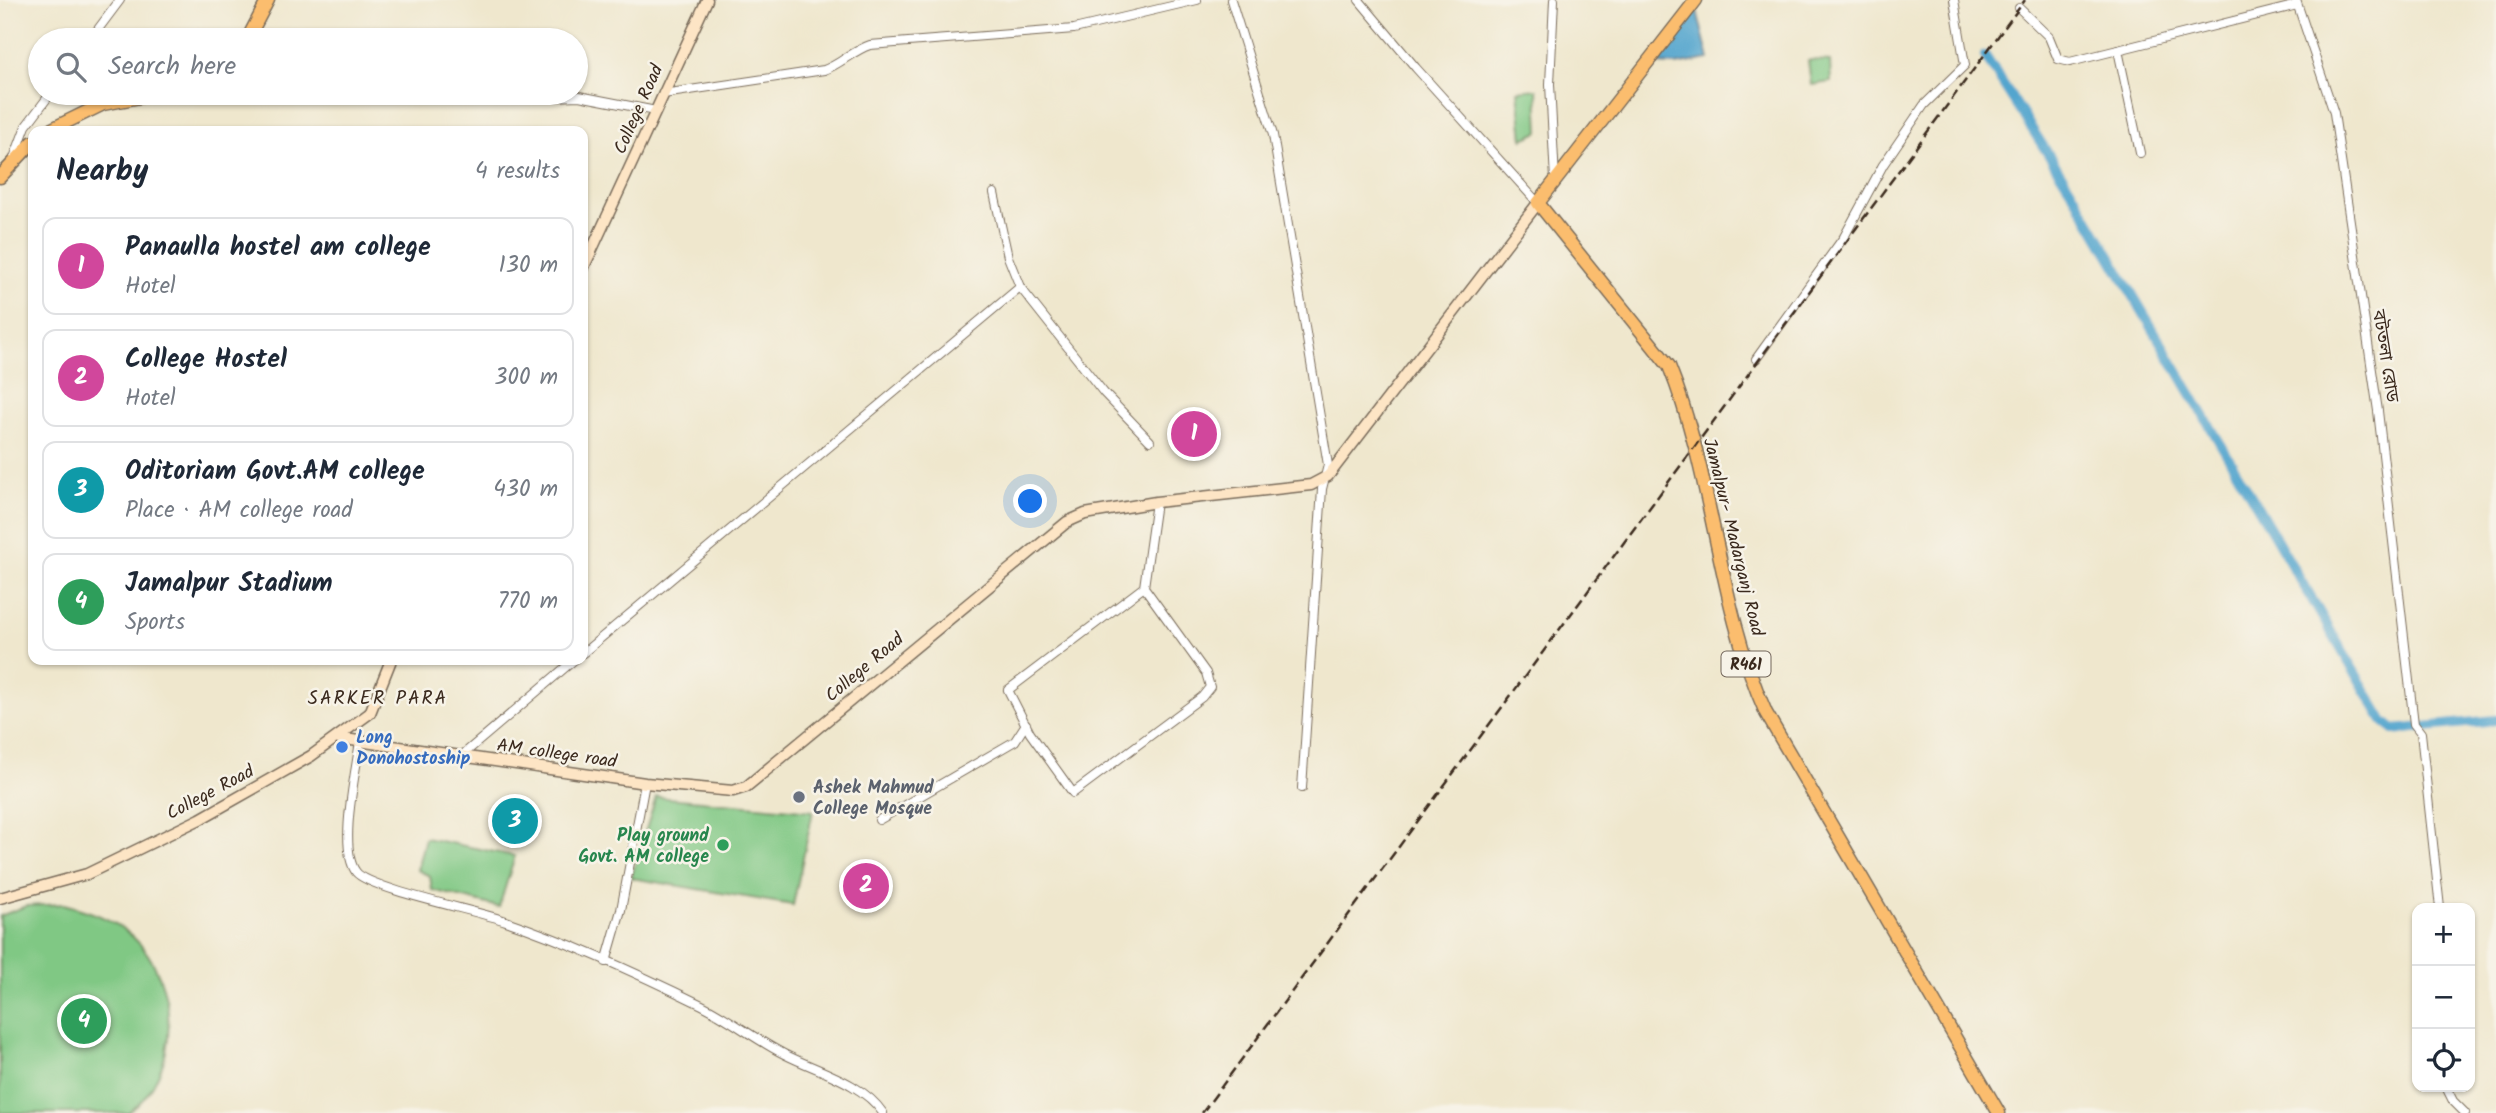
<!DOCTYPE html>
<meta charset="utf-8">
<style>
:root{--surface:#fff;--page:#f2f2f3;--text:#1f2937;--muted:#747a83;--line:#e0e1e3;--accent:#0b8043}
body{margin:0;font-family:Kalam,"Noto Sans Bengali",sans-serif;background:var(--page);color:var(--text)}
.controls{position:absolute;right:21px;bottom:21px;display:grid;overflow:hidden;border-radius:14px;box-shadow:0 2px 5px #0004}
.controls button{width:63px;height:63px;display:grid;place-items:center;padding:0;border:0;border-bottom:2px solid var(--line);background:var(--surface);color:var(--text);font:35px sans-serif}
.you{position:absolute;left:1031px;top:502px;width:24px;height:24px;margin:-18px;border:5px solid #fff;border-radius:50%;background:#1a73e8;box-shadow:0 0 0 10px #1a73e833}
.badge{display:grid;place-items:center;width:46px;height:46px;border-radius:50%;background:var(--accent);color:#fff;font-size:23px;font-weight:700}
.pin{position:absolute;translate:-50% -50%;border:4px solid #fff;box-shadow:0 2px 7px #0006}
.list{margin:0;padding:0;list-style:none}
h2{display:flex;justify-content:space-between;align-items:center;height:91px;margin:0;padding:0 28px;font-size:30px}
h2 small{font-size:23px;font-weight:400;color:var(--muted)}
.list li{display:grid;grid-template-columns:46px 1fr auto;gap:21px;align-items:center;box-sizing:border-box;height:98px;margin:0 14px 14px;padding:0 14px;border:2px solid var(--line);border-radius:14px}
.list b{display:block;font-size:26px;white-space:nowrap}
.list p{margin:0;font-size:23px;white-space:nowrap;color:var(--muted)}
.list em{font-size:23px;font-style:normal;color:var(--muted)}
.icon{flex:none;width:38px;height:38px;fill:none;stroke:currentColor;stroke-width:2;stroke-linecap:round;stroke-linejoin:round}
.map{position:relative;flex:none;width:2496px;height:1113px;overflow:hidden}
.search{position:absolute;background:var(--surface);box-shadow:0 2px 5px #0004;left:28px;top:28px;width:560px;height:77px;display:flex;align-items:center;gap:18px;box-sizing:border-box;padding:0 24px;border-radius:38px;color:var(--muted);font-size:26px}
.panel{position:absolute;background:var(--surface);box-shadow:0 2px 5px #0004;left:28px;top:126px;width:560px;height:539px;border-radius:14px}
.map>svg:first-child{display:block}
.green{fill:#80c884;stroke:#5e7951;stroke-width:2}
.water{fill:#53a5ce;stroke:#476876;stroke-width:2}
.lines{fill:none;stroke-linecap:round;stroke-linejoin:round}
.canal{stroke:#53a5ce;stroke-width:10}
.street-casing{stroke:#7a6c5b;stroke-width:10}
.secondary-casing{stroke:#7a6c5b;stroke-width:13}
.primary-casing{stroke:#7a6c5b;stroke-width:15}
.street{stroke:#fff;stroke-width:8}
.secondary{stroke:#fde5c5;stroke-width:10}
.primary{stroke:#fbbd6e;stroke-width:12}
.rail{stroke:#3b2a1e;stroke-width:2.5;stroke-dasharray:10 5;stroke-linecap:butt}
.shop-dot{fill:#3f7fe0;stroke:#f7f3e8;stroke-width:2.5}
.worship-dot{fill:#6b7280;stroke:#f7f3e8;stroke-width:2.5}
.leisure-dot{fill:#2e9e5b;stroke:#f7f3e8;stroke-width:2.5}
.labels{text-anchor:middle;stroke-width:5;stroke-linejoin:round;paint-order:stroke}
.shield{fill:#f7f3e8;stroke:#73665b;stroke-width:2}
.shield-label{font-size:16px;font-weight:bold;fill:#3b2a1e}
.street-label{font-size:18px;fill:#3b2a1e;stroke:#f7f3e8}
.shop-label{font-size:18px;font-weight:bold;fill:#366cbe;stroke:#f7f3e8;text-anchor:start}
.worship-label{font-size:18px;font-weight:bold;fill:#5b616d;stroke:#f7f3e8;text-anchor:start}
.leisure-label{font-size:18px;font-weight:bold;fill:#27864d;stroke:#f7f3e8;text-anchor:end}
.neighbourhood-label{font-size:19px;letter-spacing:2px;fill:#3b2a1e;stroke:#f7f3e8}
</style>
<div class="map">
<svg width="2496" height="1113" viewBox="0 0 2496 1113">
<rect width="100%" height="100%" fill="#f7f3e8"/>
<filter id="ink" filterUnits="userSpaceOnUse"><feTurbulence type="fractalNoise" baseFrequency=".0143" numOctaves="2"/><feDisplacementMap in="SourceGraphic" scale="14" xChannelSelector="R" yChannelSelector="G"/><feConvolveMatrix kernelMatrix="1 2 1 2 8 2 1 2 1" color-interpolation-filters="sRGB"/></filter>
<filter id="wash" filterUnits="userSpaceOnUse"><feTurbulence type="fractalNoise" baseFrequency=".00686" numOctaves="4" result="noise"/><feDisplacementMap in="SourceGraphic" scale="28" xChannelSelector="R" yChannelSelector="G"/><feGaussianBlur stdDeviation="1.57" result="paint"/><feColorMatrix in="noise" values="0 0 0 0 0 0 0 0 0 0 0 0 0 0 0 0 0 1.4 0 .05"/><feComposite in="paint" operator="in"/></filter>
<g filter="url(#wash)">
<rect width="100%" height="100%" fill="#efe7cd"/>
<g class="green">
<polygon points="1808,60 1830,61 1831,82 1811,85"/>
<polygon points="1537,89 1539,132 1523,139 1518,91"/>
<polygon points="656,797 813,811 793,905 631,878"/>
<polygon points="425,838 515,856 499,907 432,890 430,876 417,870"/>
<path d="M64,904C89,911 112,918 132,936C180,980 183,1073 128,1113H0V916L26,906Z"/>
</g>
<polygon class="water" points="1697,11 1709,59 1676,65 1658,64"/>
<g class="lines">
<polyline class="canal" points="1985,56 2070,188 2384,722 2394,730 2496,720"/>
</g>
</g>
<g filter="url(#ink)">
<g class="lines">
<defs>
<g id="street">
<polyline points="1231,0 1273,135 1328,465 1322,489 1302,788"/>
<polyline points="1359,0 1416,68 1538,203"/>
<polyline points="1554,0 1550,84 1555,180"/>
<polyline points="2296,0 2334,113 2378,411 2414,724 2421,733 2440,908"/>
<polyline points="2019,8 2049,37 2058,59 2070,62 2297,5"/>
<polyline points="90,40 120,0"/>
<polyline points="2118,50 2140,153"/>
<polyline points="466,93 500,99 579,96 656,111"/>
<path d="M663,94L824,70C841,64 852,51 870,45L1074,29L1197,0"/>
<polyline points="14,158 26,126 51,93"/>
<polyline points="994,193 1008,257 1020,287 1104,393 1150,441"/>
<polyline points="1756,359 1844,237 1883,165 1924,105 1965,65 1954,0"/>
<polyline points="1144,587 1206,673 1210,687 1202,697 1073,793 1030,733 1008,690 1144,587 1156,502"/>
<polyline points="583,653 1020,287"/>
<path d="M360,741C356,772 338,848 356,872C369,889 479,911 506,921C573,944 639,974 702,1005C730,1019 756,1040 784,1054C817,1071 862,1082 883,1113"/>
<polyline points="460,757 574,660"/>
<polyline points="879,820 1015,741 1026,724"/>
<polyline points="606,962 621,910 645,783"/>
<polyline points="2446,1087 2453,1101 2465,1113"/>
</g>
<g id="secondary">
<polyline points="583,269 707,0"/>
<polyline points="338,738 645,783 733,791 746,787 1067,522 1085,514 1156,502 1311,485 1328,476 1538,203"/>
<polyline points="0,898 87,874 200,819 311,756 370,713 391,660"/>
</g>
<g id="primary">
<path d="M1696,0L1538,203L1669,366C1714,477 1717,603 1766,713L1999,1113"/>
<polyline points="247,40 268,0"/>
<polyline points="48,131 103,104 162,93"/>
<polyline points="0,177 33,142"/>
</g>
</defs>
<use href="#street" class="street-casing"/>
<use href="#secondary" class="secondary-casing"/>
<use href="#primary" class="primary-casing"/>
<use href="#street" class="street"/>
<use href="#secondary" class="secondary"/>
<use href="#primary" class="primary"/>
<polyline class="rail" points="1202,1113 2025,0"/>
</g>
</g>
<circle class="shop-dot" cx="342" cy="747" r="7"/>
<circle class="worship-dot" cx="799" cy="797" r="7"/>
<circle class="leisure-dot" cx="723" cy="845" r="7"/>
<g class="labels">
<rect class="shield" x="1721.5" y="651.5" width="49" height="25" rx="5"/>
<g class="shield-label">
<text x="1746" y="670">R461</text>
</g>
<g class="street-label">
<text transform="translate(638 109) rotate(-66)" y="6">College Road</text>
<text transform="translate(2386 356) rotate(81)" y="6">বটতলা রোড</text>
<text transform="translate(1734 537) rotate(76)" y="6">Jamalpur- Madarganj Road</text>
<text transform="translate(864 667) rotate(-40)" y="6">College Road</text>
<text transform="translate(557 753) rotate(8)" y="6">AM college road</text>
<text transform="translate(210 792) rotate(-28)" y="6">College Road</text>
</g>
<g class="shop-label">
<text x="356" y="743">Long<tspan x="356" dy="21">Donohostoship</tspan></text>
</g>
<g class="worship-label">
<text x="813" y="793">Ashek Mahmud<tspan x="813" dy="21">College Mosque</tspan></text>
</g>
<g class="leisure-label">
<text x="709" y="841">Play ground<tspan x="709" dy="21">Govt. AM college</tspan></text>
</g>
<g class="neighbourhood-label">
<text x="378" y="704">SARKER PARA</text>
</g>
</g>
</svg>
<div class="controls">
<button>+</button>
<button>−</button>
<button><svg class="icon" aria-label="locate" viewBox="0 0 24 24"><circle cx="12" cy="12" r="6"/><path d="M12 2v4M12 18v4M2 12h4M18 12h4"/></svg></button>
</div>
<div class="you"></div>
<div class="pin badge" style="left:1194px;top:434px;background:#d1479c">1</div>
<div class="pin badge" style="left:866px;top:886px;background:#d1479c">2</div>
<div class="pin badge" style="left:515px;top:821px;background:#0f9aa8">3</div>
<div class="pin badge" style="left:84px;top:1021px;background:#2e9e5b">4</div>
<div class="search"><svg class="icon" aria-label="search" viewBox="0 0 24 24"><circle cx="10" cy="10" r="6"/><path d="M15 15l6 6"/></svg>Search here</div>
<section class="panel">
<h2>Nearby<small>4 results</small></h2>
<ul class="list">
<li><span class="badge" style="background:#d1479c">1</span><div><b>Panaulla hostel am college</b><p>Hotel</p></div><em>130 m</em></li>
<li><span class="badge" style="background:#d1479c">2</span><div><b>College Hostel</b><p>Hotel</p></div><em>300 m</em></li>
<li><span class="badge" style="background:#0f9aa8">3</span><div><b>Oditoriam Govt.AM college</b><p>Place · AM college road</p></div><em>430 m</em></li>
<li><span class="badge" style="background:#2e9e5b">4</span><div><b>Jamalpur Stadium</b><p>Sports</p></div><em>770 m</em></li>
</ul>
</section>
</div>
